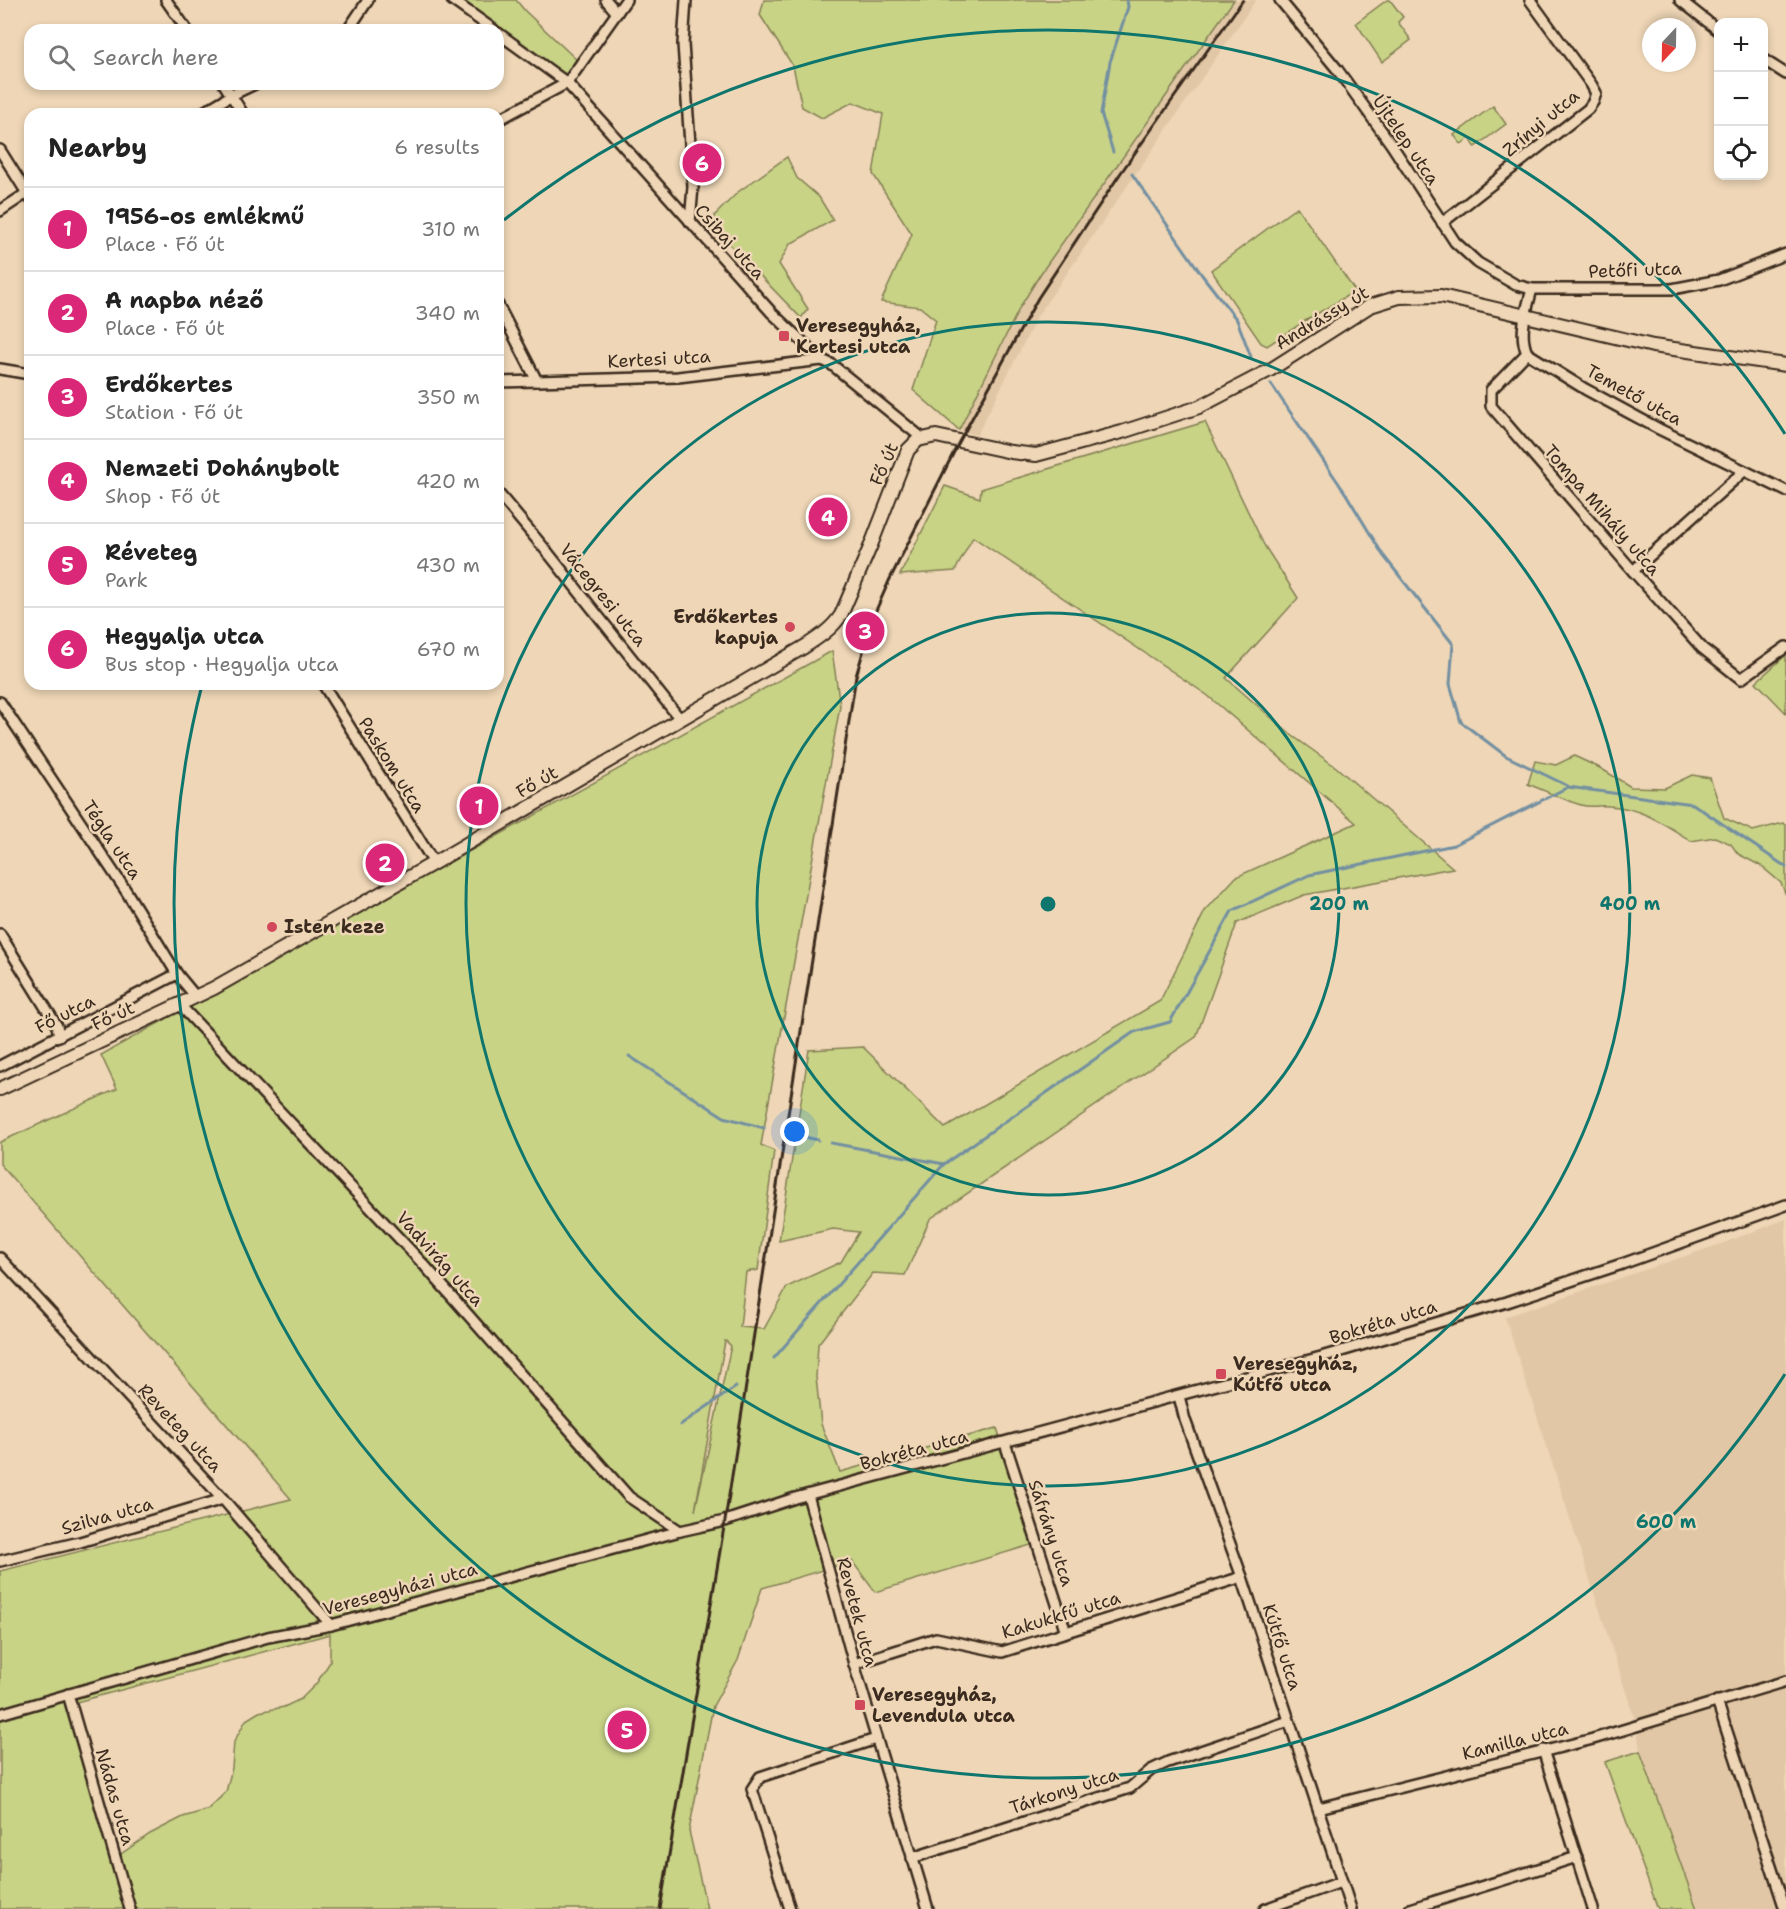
<!DOCTYPE html>
<meta charset="utf-8">
<style>
:root{--surface:#fff;--page:#f6f6f6;--text:#222;--muted:#767676;--line:#e0e0e0;--accent:#db2777}
body{margin:0;font-family:"Shantell Sans",sans-serif;background:var(--page);color:var(--text)}
.controls{position:absolute;right:18px;top:18px;display:grid;overflow:hidden;border-radius:12px;box-shadow:0 3px 9px #0003}
.controls button{width:54px;height:54px;display:grid;place-items:center;padding:0;border:0;border-bottom:2px solid var(--line);background:var(--surface);color:var(--text);font:30px sans-serif}
.compass{position:absolute;left:1642px;top:18px;width:54px;height:54px;border-radius:50%;background:var(--surface);box-shadow:0 3px 9px #0003;rotate:202deg}
.you{position:absolute;left:795px;top:1132px;width:21px;height:21px;margin:-15px;border:4px solid #fff;border-radius:50%;background:#1a73e8;box-shadow:0 0 0 9px #1a73e833}
.badge{display:grid;place-items:center;width:39px;height:39px;border-radius:50%;background:var(--accent);color:#fff;font-size:20px;font-weight:700}
.pin{position:absolute;translate:-50% -50%;border:3px solid #fff;box-shadow:0 2px 6px #0006}
.list{margin:0;padding:0;list-style:none}
h2{display:flex;justify-content:space-between;align-items:center;height:78px;margin:0;padding:0 24px;font-size:26px}
h2 small{font-size:20px;font-weight:400;color:var(--muted)}
.list li{display:grid;grid-template-columns:39px 1fr auto;gap:18px;align-items:center;box-sizing:border-box;height:84px;padding:0 24px;border-top:2px solid var(--line)}
.list b{display:block;font-size:22px;white-space:nowrap}
.list p{margin:0;font-size:20px;white-space:nowrap;color:var(--muted)}
.list em{font-size:20px;font-style:normal;color:var(--muted)}
.icon{flex:none;width:33px;height:33px;fill:none;stroke:currentColor;stroke-width:2;stroke-linecap:round;stroke-linejoin:round}
.map{position:relative;flex:none;width:1786px;height:1909px;overflow:hidden}
.search{position:absolute;background:var(--surface);box-shadow:0 3px 9px #0003;left:24px;top:24px;width:480px;height:66px;display:flex;align-items:center;gap:15px;box-sizing:border-box;padding:0 21px;border-radius:18px;color:var(--muted);font-size:22px}
.panel{position:absolute;background:var(--surface);box-shadow:0 3px 9px #0003;left:24px;top:108px;width:480px;height:582px;border-radius:18px}
.map>svg:first-child{display:block}
.built{fill:#e1c7a5}
.green{fill:#c8d386;stroke:#827e52;stroke-width:1.5;fill-rule:evenodd}
.lines{fill:none;stroke-linecap:round;stroke-linejoin:round}
.stream{stroke:#738fa1;stroke-width:3}
.minor-casing{stroke:#3b2a1e;stroke-width:14}
.secondary-casing{stroke:#3b2a1e;stroke-width:16}
.minor{stroke:#eed6b6;stroke-width:9}
.secondary{stroke:#eed6b6;stroke-width:12}
.rail{stroke:#3b2a1e;stroke-width:3}
.ring{fill:none;stroke:#0f766e;stroke-width:3}
.poi-dot{fill:#d1495b;stroke:#eed6b6;stroke-width:2}
.labels{text-anchor:middle;stroke-width:5;stroke-linejoin:round;paint-order:stroke}
.street-label{font-size:18px;fill:#3b2a1e;stroke:#eed6b6}
.poi-label{font-size:18px;font-weight:bold;fill:#3b2a1e;stroke:#eed6b6;text-anchor:start}
.centre{fill:#0f766e;stroke:#eed6b6;stroke-width:3}
.ring-label{font-size:18px;text-anchor:middle;font-weight:bold;fill:#0f766e;stroke:#eed6b6;stroke-width:5;stroke-linejoin:round;paint-order:stroke}
</style>
<div class="map">
<svg width="1786" height="1909" viewBox="0 0 1786 1909">
<rect width="100%" height="100%" fill="#eed6b6"/>
<filter id="ink" filterUnits="userSpaceOnUse"><feTurbulence type="fractalNoise" baseFrequency=".0167" numOctaves="2"/><feDisplacementMap in="SourceGraphic" scale="12" xChannelSelector="R" yChannelSelector="G"/><feConvolveMatrix kernelMatrix="1 2 1 2 8 2 1 2 1" color-interpolation-filters="sRGB"/></filter>
<g filter="url(#ink)">
<g class="built">
<polygon points="1234,0 1256,0 1038,315 977,435 959,430 1020,307 1041,273"/>
<polygon points="1786,1219 1786,1909 1697,1909 1640,1751 1637,1726 1505,1317 1721,1244"/>
</g>
<g class="green">
<polygon points="461,0 516,0 525,11 579,62 573,71 566,75"/>
<polygon points="764,0 1234,0 1041,273 1020,307 959,430 913,390 936,320 920,307 881,302 912,234 873,174 883,114 853,102 822,118 802,107 793,66 760,15"/>
<polygon points="1387,0 1390,0 1403,17 1398,22 1411,40 1382,62 1356,23"/>
<polygon points="1493,106 1506,124 1475,147 1470,138 1461,144 1454,135"/>
<polygon points="787,157 797,178 819,197 833,220 790,244 779,264 808,309 801,318 715,229 715,215 738,192"/>
<polygon points="1297,207 1355,291 1305,321 1267,346 1261,343 1211,270"/>
<path d="M1205,422L1264,545L1298,598L1226,678L1290,734L1336,767L1453,868L1304,895L1237,923L1196,1037L930,1219L905,1275L873,1273L818,1344L816,1377L821,1424L840,1472L997,1428L1034,1544L875,1592L852,1561L762,1588L738,1660L713,1706L689,1831L707,1909H0V1571L291,1499L0,1164V1142L117,1089L101,1055L832,651L840,706L761,1145L774,1151L758,1270L746,1272L740,1327L764,1329L787,1287L841,1262L859,1232L833,1229L779,1241L809,1050L863,1047L945,1128L1160,1001L1205,911L1236,877L1356,823L1207,695L973,537L955,571L900,575L945,486L980,498L981,489ZM726,1341L731,1346L695,1511L725,1341ZM330,1634V1662L316,1684L301,1699L284,1707L259,1712L246,1720L234,1742L232,1768L226,1792L207,1810L183,1817L150,1834L112,1860L65,1705Z"/>
<polygon points="1786,655 1786,713 1756,682"/>
<path d="M1574,756L1600,768L1631,787L1665,788L1692,775L1710,778L1724,818L1753,831L1783,823L1786,825V895L1781,883L1761,866L1738,854L1731,844L1715,837L1691,841C1666,825 1640,807 1609,806C1600,805 1591,808 1581,805C1563,800 1546,791 1528,784L1535,761L1556,765Z"/>
<polygon points="1640,1751 1697,1909 1658,1909 1605,1762"/>
</g>
<g class="lines">
<g class="stream">
<polyline points="1113,152 1101,113 1110,62 1128,7 1127,0"/>
<polyline points="1132,174 1202,275 1237,320 1251,357"/>
<polyline points="1271,384 1346,494 1383,555 1453,644 1450,684 1461,722 1506,756 1568,786"/>
<polyline points="629,1056 724,1117 764,1128"/>
<polyline points="795,1135 818,1140"/>
<polyline points="831,1143 944,1164 1134,1032 1170,1022 1232,911 1309,875 1454,845 1568,787 1693,804 1786,867"/>
<polyline points="774,1358 944,1164"/>
<polyline points="680,1425 736,1387"/>
</g>
<defs>
<g id="minor">
<polyline points="166,0 187,30"/>
<polyline points="452,0 494,30"/>
<polyline points="606,0 617,13"/>
<polyline points="686,0 683,44 693,187 690,222"/>
<polyline points="1280,0 1337,69 1391,144 1455,242 1478,263 1516,285 1532,289 1672,289 1719,280 1786,254"/>
<polyline points="1680,0 1718,30"/>
<polyline points="348,30 368,0"/>
<polyline points="498,33 567,83 772,313 822,360 831,364 922,438"/>
<polyline points="1764,60 1786,74"/>
<polyline points="224,84 243,114"/>
<polyline points="200,114 232,95 255,84"/>
<polyline points="498,120 567,83 626,0"/>
<polyline points="0,150 30,198"/>
<polyline points="0,211 27,193"/>
<polyline points="1442,223 1588,109 1593,102 1596,93 1591,84 1530,0"/>
<path d="M1532,289C1527,309 1518,333 1527,353L1585,389L1659,429L1786,491"/>
<polyline points="498,305 537,381"/>
<polyline points="1527,353 1491,390 1491,406 1633,571 1702,648 1741,679 1786,647"/>
<polyline points="0,369 30,374"/>
<polyline points="498,382 678,377 822,360"/>
<polyline points="498,493 549,554 680,719"/>
<polyline points="1633,571 1744,471"/>
<polyline points="323,684 434,863"/>
<polyline points="0,702 126,891 177,974 196,997"/>
<polyline points="0,934 57,1026 59,1036"/>
<polyline points="179,1004 425,1266 629,1497 680,1531"/>
<polyline points="0,1066 177,974"/>
<polyline points="0,1258 223,1499 331,1625"/>
<polyline points="1179,1396 1185,1420 1242,1577 1351,1909"/>
<polyline points="1005,1443 1066,1632"/>
<polyline points="808,1495 854,1664 928,1909"/>
<polyline points="0,1561 80,1542 223,1499"/>
<polyline points="854,1664 936,1638 1002,1652 1242,1577"/>
<polyline points="68,1694 130,1909"/>
<polyline points="1717,1701 1785,1909"/>
<polyline points="0,1714 268,1637 331,1625 680,1531 725,1521 795,1498 1321,1357 1507,1302 1622,1264 1786,1205"/>
<polyline points="1543,1750 1593,1909"/>
<polyline points="1319,1808 1593,1739 1786,1681"/>
<polyline points="912,1858 1130,1788 1151,1770 1168,1762 1289,1721"/>
<polyline points="790,1909 752,1789 760,1777 876,1739"/>
<polyline points="1265,1909 1341,1882"/>
<polyline points="1410,1909 1577,1857"/>
</g>
<path id="secondary" d="M0,1089L214,988L434,863L804,647C818,638 832,629 841,615L871,545L908,450L918,440L936,436L1011,452L1036,455L1122,432L1199,407L1270,370L1370,306L1399,297L1441,296L1653,346L1786,365"/>
</defs>
<use href="#minor" class="minor-casing"/>
<use href="#secondary" class="secondary-casing"/>
<use href="#minor" class="minor"/>
<use href="#secondary" class="secondary"/>
<polyline class="rail" points="660,1909 725,1521 856,676 874,615 889,581 959,442 1038,298 1120,174 1243,0"/>
</g>
</g>
<g class="ring">
<circle cx="1048" cy="904" r="291"/>
<circle cx="1048" cy="904" r="582"/>
<path d="M1785 1374A874 874 0 0 1 202 685M504 220A874 874 0 0 1 1785 434"/>
</g>
<g class="poi-dot">
<rect x="778" y="330" width="12" height="12" rx="3"/>
<circle cx="790" cy="627" r="6"/>
<circle cx="272" cy="927" r="6"/>
<rect x="1215" y="1368" width="12" height="12" rx="3"/>
<rect x="854" y="1699" width="12" height="12" rx="3"/>
</g>
<g class="labels">
<g class="street-label">
<text transform="translate(1541 123) rotate(-40)" y="6">Zrínyi utca</text>
<text transform="translate(1406 140) rotate(56)" y="6">Újtelep utca</text>
<text transform="translate(730 242) rotate(48)" y="6">Csibaj utca</text>
<text transform="translate(1635 270) rotate(-2)" y="6">Petőfi utca</text>
<text transform="translate(1322 318) rotate(-31)" y="6">Andrássy út</text>
<text transform="translate(659 359) rotate(-3)" y="6">Kertesi utca</text>
<text transform="translate(1634 395) rotate(29)" y="6">Temető utca</text>
<text transform="translate(884 464) rotate(-66)" y="6">Fő út</text>
<text transform="translate(1602 510) rotate(49)" y="6">Tompa Mihály utca</text>
<text transform="translate(603 595) rotate(51)" y="6">Vácegresi utca</text>
<text transform="translate(392 765) rotate(58)" y="6">Paskom utca</text>
<text transform="translate(537 782) rotate(-30)" y="6">Fő út</text>
<text transform="translate(112 840) rotate(56)" y="6">Tégla utca</text>
<text transform="translate(65 1014) rotate(-27)" y="6">Fő utca</text>
<text transform="translate(113 1016) rotate(-25)" y="6">Fő út</text>
<text transform="translate(440 1259) rotate(48)" y="6">Vadvirág utca</text>
<text transform="translate(1383 1322) rotate(-17)" y="6">Bokréta utca</text>
<text transform="translate(180 1428) rotate(47)" y="6">Reveteg utca</text>
<text transform="translate(914 1450) rotate(-15)" y="6">Bokréta utca</text>
<text transform="translate(107 1516) rotate(-16)" y="6">Szilva utca</text>
<text transform="translate(1051 1533) rotate(72)" y="6">Sáfrány utca</text>
<text transform="translate(400 1589) rotate(-15)" y="6">Veresegyházi utca</text>
<text transform="translate(857 1612) rotate(75)" y="6">Revetek utca</text>
<text transform="translate(1061 1615) rotate(-17)" y="6">Kakukkfű utca</text>
<text transform="translate(1282 1647) rotate(72)" y="6">Kútfő utca</text>
<text transform="translate(1515 1741) rotate(-14)" y="6">Kamilla utca</text>
<text transform="translate(1064 1791) rotate(-18)" y="6">Tárkony utca</text>
<text transform="translate(115 1797) rotate(74)" y="6">Nádas utca</text>
</g>
<g class="poi-label">
<text x="796" y="332">Veresegyház,<tspan x="796" dy="21">Kertesi utca</tspan></text>
<text x="778" y="623" text-anchor="end">Erdőkertes<tspan x="778" dy="21">kapuja</tspan></text>
<text x="284" y="933">Isten keze</text>
<text x="1233" y="1370">Veresegyház,<tspan x="1233" dy="21">Kútfő utca</tspan></text>
<text x="872" y="1701">Veresegyház,<tspan x="872" dy="21">Levendula utca</tspan></text>
</g>
</g>
<circle cx="1048" cy="904" r="9" class="centre"/>
<g class="ring-label">
<text x="1339" y="910">200 m</text>
<text x="1630" y="910">400 m</text>
<text x="1666" y="1528">600 m</text>
</g>
</svg>
<div class="controls">
<button>+</button>
<button>−</button>
<button><svg class="icon" aria-label="locate" viewBox="0 0 24 24"><circle cx="12" cy="12" r="6"/><path d="M12 2v4M12 18v4M2 12h4M18 12h4"/></svg></button>
</div>
<svg class="compass" viewBox="-18 -18 36 36"><path d="M0-13l5 13h-10z" fill="#e53935"/><path d="M0 13l5-13h-10z" fill="#767676"/></svg>
<div class="you"></div>
<div class="pin badge" style="left:479px;top:806px">1</div>
<div class="pin badge" style="left:385px;top:863px">2</div>
<div class="pin badge" style="left:865px;top:631px">3</div>
<div class="pin badge" style="left:828px;top:517px">4</div>
<div class="pin badge" style="left:627px;top:1730px">5</div>
<div class="pin badge" style="left:702px;top:163px">6</div>
<div class="search"><svg class="icon" aria-label="search" viewBox="0 0 24 24"><circle cx="10" cy="10" r="6"/><path d="M15 15l6 6"/></svg>Search here</div>
<section class="panel">
<h2>Nearby<small>6 results</small></h2>
<ul class="list">
<li><span class="badge">1</span><div><b>1956-os emlékmű</b><p>Place · Fő út</p></div><em>310 m</em></li>
<li><span class="badge">2</span><div><b>A napba néző</b><p>Place · Fő út</p></div><em>340 m</em></li>
<li><span class="badge">3</span><div><b>Erdőkertes</b><p>Station · Fő út</p></div><em>350 m</em></li>
<li><span class="badge">4</span><div><b>Nemzeti Dohánybolt</b><p>Shop · Fő út</p></div><em>420 m</em></li>
<li><span class="badge">5</span><div><b>Réveteg</b><p>Park</p></div><em>430 m</em></li>
<li><span class="badge">6</span><div><b>Hegyalja utca</b><p>Bus stop · Hegyalja utca</p></div><em>670 m</em></li>
</ul>
</section>
</div>
